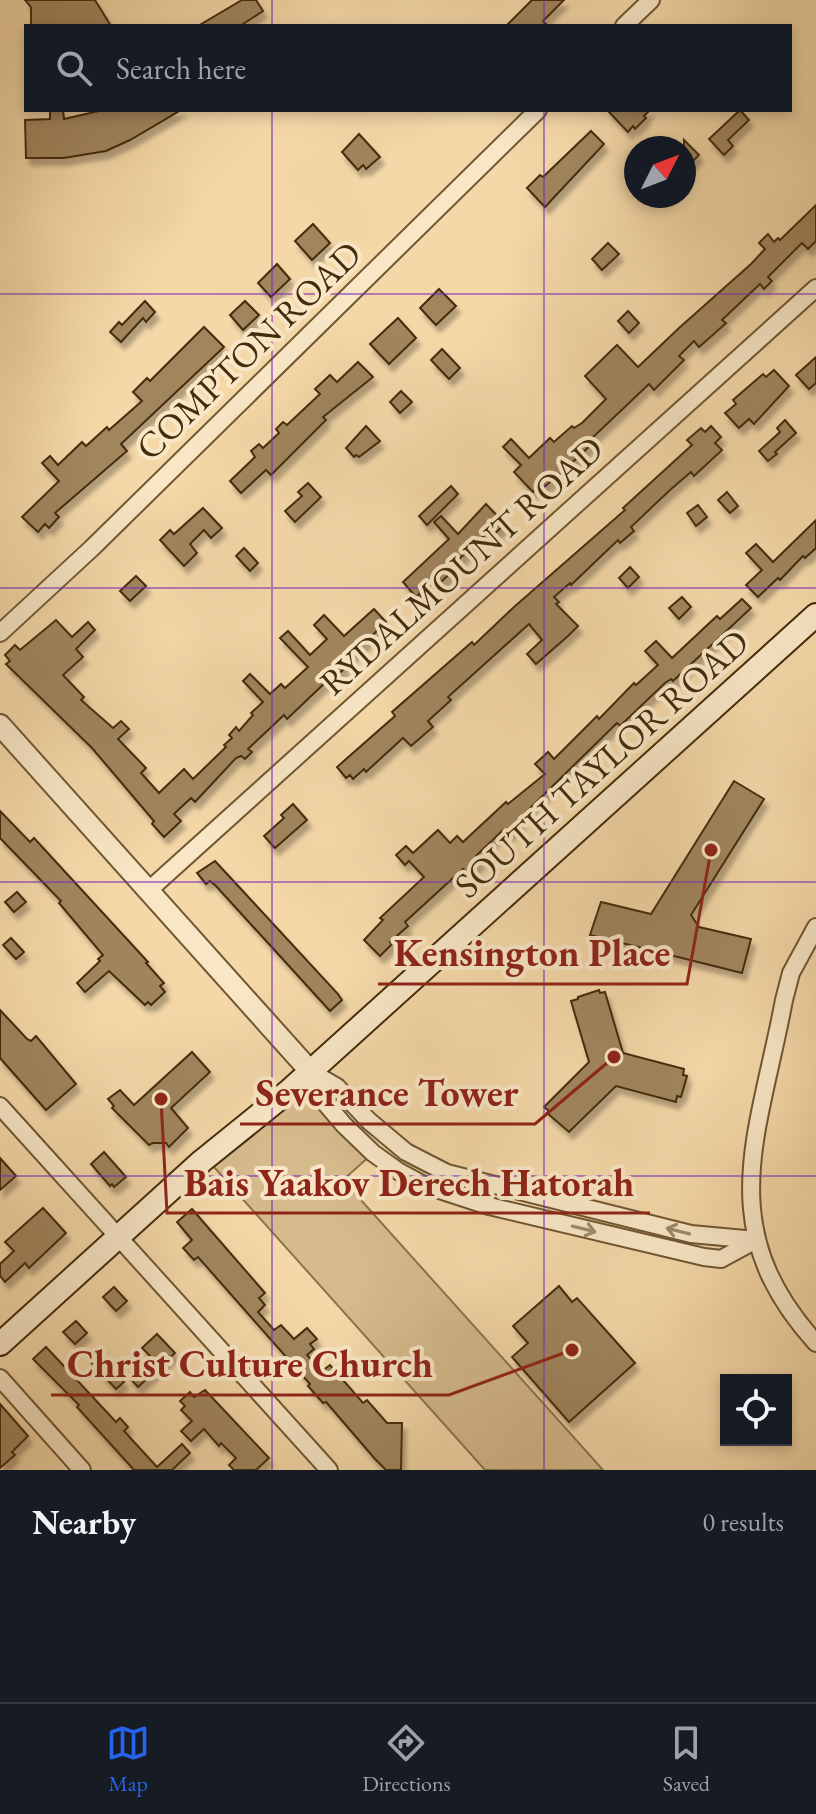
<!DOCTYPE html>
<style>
:root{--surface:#171b24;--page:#20242c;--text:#f1f3f6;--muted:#9ea1a6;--line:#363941;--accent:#2563eb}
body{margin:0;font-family:"EB Garamond",serif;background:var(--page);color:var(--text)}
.controls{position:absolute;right:24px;bottom:24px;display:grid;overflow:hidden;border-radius:0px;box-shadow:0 4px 12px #0003}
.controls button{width:72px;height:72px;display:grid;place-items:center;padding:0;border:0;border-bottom:2px solid var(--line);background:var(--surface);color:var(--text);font:40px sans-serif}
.compass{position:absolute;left:624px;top:136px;width:72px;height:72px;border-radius:50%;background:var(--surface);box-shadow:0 4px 12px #0003;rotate:48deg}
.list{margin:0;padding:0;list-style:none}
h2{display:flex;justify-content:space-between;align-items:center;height:104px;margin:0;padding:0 32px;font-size:34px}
h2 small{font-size:26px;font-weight:400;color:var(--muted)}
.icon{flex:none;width:44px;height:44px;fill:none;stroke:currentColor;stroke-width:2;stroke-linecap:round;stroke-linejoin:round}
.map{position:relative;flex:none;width:816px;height:1470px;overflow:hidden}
.search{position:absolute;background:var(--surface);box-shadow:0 4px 12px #0003;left:24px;right:24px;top:24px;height:88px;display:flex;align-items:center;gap:20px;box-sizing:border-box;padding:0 28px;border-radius:0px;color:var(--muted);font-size:30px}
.sheet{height:232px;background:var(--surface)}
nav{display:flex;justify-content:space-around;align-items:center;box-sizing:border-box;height:112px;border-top:2px solid var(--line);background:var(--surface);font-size:22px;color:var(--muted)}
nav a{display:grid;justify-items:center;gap:4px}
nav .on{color:var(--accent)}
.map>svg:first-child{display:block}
.green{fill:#d6bb8d;stroke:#8d744c;stroke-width:2}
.building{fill:#a0855d;stroke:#442c0b;stroke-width:2;filter:url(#shadow)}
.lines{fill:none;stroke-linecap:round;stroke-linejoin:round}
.minor-casing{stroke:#705732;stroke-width:20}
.tertiary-casing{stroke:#705732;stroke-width:24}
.secondary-casing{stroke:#442c0b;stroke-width:26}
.minor{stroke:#f8e6c6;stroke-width:16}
.tertiary{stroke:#f8e6c6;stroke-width:20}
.secondary{stroke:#f8e6c6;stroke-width:22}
.oneway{stroke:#9e8968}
.grid{fill:none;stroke:#7b2cbf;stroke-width:2;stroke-opacity:0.55}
.labels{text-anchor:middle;stroke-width:8;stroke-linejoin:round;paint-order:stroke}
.street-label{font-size:36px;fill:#442c0b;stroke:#f8e6c6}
.leader{fill:none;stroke:#8f2418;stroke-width:3}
.callout-dot{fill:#8f2418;stroke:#f8e6c6;stroke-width:3}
.callout-label{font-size:38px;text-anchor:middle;font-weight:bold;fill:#8f2418;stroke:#f8e6c6;stroke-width:8;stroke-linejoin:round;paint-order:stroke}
</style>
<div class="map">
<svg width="816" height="1470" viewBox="0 0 816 1470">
<defs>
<filter id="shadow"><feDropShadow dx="4" dy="7" stdDeviation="2" flood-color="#0004"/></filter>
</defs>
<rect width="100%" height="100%" fill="#f4d8a8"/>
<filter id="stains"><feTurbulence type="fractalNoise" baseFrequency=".0025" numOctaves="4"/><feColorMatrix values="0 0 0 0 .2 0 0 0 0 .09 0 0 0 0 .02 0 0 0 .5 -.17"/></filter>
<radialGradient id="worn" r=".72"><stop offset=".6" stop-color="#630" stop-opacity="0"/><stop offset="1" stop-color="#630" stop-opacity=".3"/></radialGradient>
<polygon class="green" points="311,1072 373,1153 343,1180 603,1470 485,1470 214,1167 202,1161"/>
<g class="building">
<polygon points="25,0 95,0 111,26 31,26 31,7"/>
<polygon points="242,0 256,0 263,11 240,26 198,26"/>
<polygon points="532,0 564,0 543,21 548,26 506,26"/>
<polygon points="50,110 63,110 64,119 103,110 181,110 130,140 106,151 64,158 26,158 25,120 50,119"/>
<polygon points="607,110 650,110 644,116 646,118 635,129 633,126 628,132"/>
<polygon points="740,110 749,120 728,140 733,146 724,155 709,139"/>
<polygon points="591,131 604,144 545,207 527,188 540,175 543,177"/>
<polygon points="359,134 380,157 366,169 363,165 358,170 342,152"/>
<polygon points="684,140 699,155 684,170"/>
<polygon points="816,205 816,241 808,249 802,243 768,277 772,281 764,289 760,284 722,320 726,323 715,333 699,347 694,341 679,356 684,360 654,390 649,384 589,441 592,444 561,473 543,488 540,485 533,492 514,472 521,465 503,447 511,439 529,458 550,438 554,442 572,426 574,428 582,423 606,399 585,376 617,345 638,367 679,328 751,264 765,249 759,243 768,234 774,242 778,238 780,240"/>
<polygon points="313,224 330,243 312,260 295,241"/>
<polygon points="608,243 619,254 602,270 592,259"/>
<polygon points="277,264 290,279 271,297 258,283"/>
<polygon points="439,289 456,306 436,325 420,308"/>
<polygon points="145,301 155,312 146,322 143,318 121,342 110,332 119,322 122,325"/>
<polygon points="245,301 259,315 243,330 230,315"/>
<polygon points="628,311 639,323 629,333 618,321"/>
<polygon points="398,318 416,338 389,364 370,344"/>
<polygon points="204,327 224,347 121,444 127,451 55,513 59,517 49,528 45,524 38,532 22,517 59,481 42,463 50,456 58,465 82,442 86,446 107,427 109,430 142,401 133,392 147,378 150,381"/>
<polygon points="442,349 460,368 449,379 431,360"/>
<polygon points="816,357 816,383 809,389 796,375"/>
<polygon points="358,362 373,377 323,417 326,420 271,475 266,470 241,493 230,481 255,457 251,451 259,444 263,448 279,433 276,429 283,422 287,425 320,394 315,389 330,375 337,382"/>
<polygon points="774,370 789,386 754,424 749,419 739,428 725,413 736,404 733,400 763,374 766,377"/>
<polygon points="401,391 412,402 400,413 390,402"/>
<polygon points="785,420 796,433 775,452 777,454 768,461 759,451 780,432 777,428"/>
<polygon points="366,426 380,441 359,457 356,455 354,457 346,448"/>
<polygon points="711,426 721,437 715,443 722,450 694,476 691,472 670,490 631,527 634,531 620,543 618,540 571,585 570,583 554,597 559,602 556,604 578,626 568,636 536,664 527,654 542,640 529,624 448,697 451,700 428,721 433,727 411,746 403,738 366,772 364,769 353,779 350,775 346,778 337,767 395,716 392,712 472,642 474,645 514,607 625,510 623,508 692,445 687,440 701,428 705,432"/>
<polygon points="308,483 321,497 295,522 285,511 302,496 298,492"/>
<polygon points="451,486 458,494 427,525 419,516"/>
<polygon points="727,492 738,506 730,513 718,500"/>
<polygon points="486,504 505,524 491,537 487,533 456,562 459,565 423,599 419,594 416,597 403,582 449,539 434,522 441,516 458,534"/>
<polygon points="698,505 707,517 696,526 687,513"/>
<polygon points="203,508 222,528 211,538 204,530 190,544 197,553 184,566 160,540 170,530 174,534"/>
<polygon points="816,520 816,548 805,558 803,556 780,580 778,578 758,597 746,585 762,570 746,553 756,544 773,562"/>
<polygon points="244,548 258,563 250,571 236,556"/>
<polygon points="630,567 639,577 628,588 619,578"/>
<polygon points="136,576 146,586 130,601 120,591"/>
<polygon points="682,597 691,607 679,619 669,608"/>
<polygon points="742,599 751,608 673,681 671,679 665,683 620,726 617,723 518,820 521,823 509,834 503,830 476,856 481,861 467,873 463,869 405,922 408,926 390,942 392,944 380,956 364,940 383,920 380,918 424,877 409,861 405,865 396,855 406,846 413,853 438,830 450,843 457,836 463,842 506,802 508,804 545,774 535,764 548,752 554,759 597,716 599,719 634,683 636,685 658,665 645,651 656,641 672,658 717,616 720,619"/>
<polygon points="374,609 386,622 342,665 345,668 330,682 328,680 287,719 284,715 248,749 252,752 245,759 241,756 236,758 195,802 191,798 174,814 181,821 164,837 152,824 154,821 92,748 6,664 10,661 5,655 15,645 20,650 56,620 72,637 88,622 95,630 76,649 83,657 63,675 84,697 81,700 113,728 121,721 129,729 118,739 146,768 141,773 159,793 184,769 193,779 226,747 224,745 232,738 229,735 236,727 239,731 253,715 251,713 263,702 243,681 250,674 270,694 281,684 285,688 308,667 280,638 288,631 310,655 327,639 314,625 324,615 344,636"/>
<polygon points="734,781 764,799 691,915 699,927 751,939 742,973 590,935 601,902 651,914"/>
<polygon points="293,804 307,820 275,848 264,836 284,818 281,815"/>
<polygon points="0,811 30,842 34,838 148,962 146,963 164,983 160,986 165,992 151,1005 148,1002 145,1005 109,971 85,992 77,983 100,961 98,959 103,955 59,903 61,901 0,838"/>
<polygon points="215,861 338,994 342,1000 330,1011 216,886 210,881 206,884 197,873"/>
<polygon points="17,892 26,902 14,912 5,902"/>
<polygon points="11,938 24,952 16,959 3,945"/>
<polygon points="599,990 600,993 605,992 623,1053 684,1069 683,1075 687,1076 681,1097 677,1096 676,1102 616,1086 569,1132 547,1113 549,1111 544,1107 589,1062 571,1001 578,999 578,997"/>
<polygon points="0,1010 27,1039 31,1041 36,1036 76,1084 46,1110 0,1058"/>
<polygon points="192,1052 210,1072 171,1108 188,1128 169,1147 166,1143 153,1143 149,1145 112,1108 114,1106 108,1099 120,1090 134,1105"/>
<polygon points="104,1152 126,1177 114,1187 112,1184 110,1186 91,1164"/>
<polygon points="0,1158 16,1176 0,1190"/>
<polygon points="43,1208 66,1233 29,1268 25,1263 5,1282 0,1276 0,1264 14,1251 5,1242"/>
<polygon points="192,1209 265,1293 259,1298 265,1305 258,1312 274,1330 281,1325 294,1339 307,1328 317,1339 310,1344 314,1349 307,1355 322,1371 330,1365 363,1403 367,1400 387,1423 402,1423 401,1470 386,1470 375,1459 326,1402 323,1403 308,1386 310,1384 198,1257 194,1260 183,1248 192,1240 177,1222"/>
<polygon points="559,1286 572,1302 577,1298 635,1363 569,1422 512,1357 528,1343 513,1326"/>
<polygon points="114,1287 127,1301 116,1311 103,1297"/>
<polygon points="76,1321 87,1333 75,1344 63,1332"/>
<polygon points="157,1334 175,1353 138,1387 128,1376 150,1356 142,1348"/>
<polygon points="46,1347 116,1422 120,1418 128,1427 124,1431 157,1467 182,1444 190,1453 172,1470 134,1470 77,1407 79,1405 33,1359"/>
<polygon points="98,1351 124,1382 116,1389 88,1359"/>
<polygon points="205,1390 269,1458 256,1470 234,1470 229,1465 236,1458 221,1443 219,1446 204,1429 191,1441 181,1431 192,1421 181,1410 185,1406 180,1401 190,1392 194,1397"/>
<polygon points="0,1404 28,1436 12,1452 15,1455 0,1468"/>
</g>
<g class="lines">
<defs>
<g id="minor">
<polyline points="624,26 651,0"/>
<polyline points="0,633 92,548 538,110"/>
<polyline points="149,890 816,288"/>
<path d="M816,927L791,973L784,1000C759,1135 711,1227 816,1343"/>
<polyline points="311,1072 321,1098 344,1125 373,1153 398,1171 424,1185 485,1205 704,1257 721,1259 756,1240"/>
<polyline points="311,1072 337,1087 369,1121 406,1152 447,1173 691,1234 756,1240"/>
<polyline points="0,1106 329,1470"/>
<polyline points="0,1378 82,1470"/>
</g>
<polyline id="tertiary" points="0,725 311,1072"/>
<polyline id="secondary" points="0,1344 202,1161 290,1090 816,615"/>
</defs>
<use href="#minor" class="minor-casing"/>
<use href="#tertiary" class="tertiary-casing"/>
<use href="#secondary" class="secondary-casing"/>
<use href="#minor" class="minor"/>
<use href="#tertiary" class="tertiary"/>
<use href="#secondary" class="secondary"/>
</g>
<defs><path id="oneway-shaft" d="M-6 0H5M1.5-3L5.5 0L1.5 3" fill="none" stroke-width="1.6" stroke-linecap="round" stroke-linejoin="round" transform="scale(2)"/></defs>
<g class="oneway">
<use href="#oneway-shaft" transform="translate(584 1229) rotate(14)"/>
<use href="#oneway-shaft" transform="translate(678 1231) rotate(-166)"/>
</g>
<path class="grid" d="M272,0V26M544,0V26M272,110V1470M544,110V1470M0,294H816M0,588H816M0,882H816M0,1176H816"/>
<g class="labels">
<g class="street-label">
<text transform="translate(248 350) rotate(-44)" y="13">COMPTON ROAD</text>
<text transform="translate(461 565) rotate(-42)" y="13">RYDALMOUNT ROAD</text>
<text transform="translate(601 763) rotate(-42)" y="13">SOUTH TAYLOR ROAD</text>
</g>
</g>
<path class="leader" d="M711 850L687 984H378M614 1057L535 1124H240M161 1099L167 1213H650M572 1350L449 1395H51"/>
<g class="callout-dot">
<circle cx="711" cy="850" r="8"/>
<circle cx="614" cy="1057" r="8"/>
<circle cx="161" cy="1099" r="8"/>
<circle cx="572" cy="1350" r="8"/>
</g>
<g class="callout-label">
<text x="532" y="966">Kensington Place</text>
<text x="387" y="1106">Severance Tower</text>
<text x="409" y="1196">Bais Yaakov Derech Hatorah</text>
<text x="250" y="1377">Christ Culture Church</text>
</g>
<rect width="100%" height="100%" filter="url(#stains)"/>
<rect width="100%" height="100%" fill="url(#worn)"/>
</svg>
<div class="controls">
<button><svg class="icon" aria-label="locate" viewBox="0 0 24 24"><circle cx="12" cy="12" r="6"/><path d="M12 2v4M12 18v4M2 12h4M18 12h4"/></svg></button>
</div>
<svg class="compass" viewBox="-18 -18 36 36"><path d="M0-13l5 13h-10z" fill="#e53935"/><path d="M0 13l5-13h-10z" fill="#9ea1a6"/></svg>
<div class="search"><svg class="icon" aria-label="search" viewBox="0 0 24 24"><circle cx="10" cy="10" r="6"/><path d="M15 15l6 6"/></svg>Search here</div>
</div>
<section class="sheet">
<h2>Nearby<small>0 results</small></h2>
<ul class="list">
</ul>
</section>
<nav>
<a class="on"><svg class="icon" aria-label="map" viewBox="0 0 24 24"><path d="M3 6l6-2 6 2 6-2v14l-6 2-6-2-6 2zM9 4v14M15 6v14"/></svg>Map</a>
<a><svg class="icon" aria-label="directions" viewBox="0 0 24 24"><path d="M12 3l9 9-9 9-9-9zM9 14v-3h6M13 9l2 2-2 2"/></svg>Directions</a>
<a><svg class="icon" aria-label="saved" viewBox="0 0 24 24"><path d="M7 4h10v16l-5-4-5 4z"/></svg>Saved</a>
</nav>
